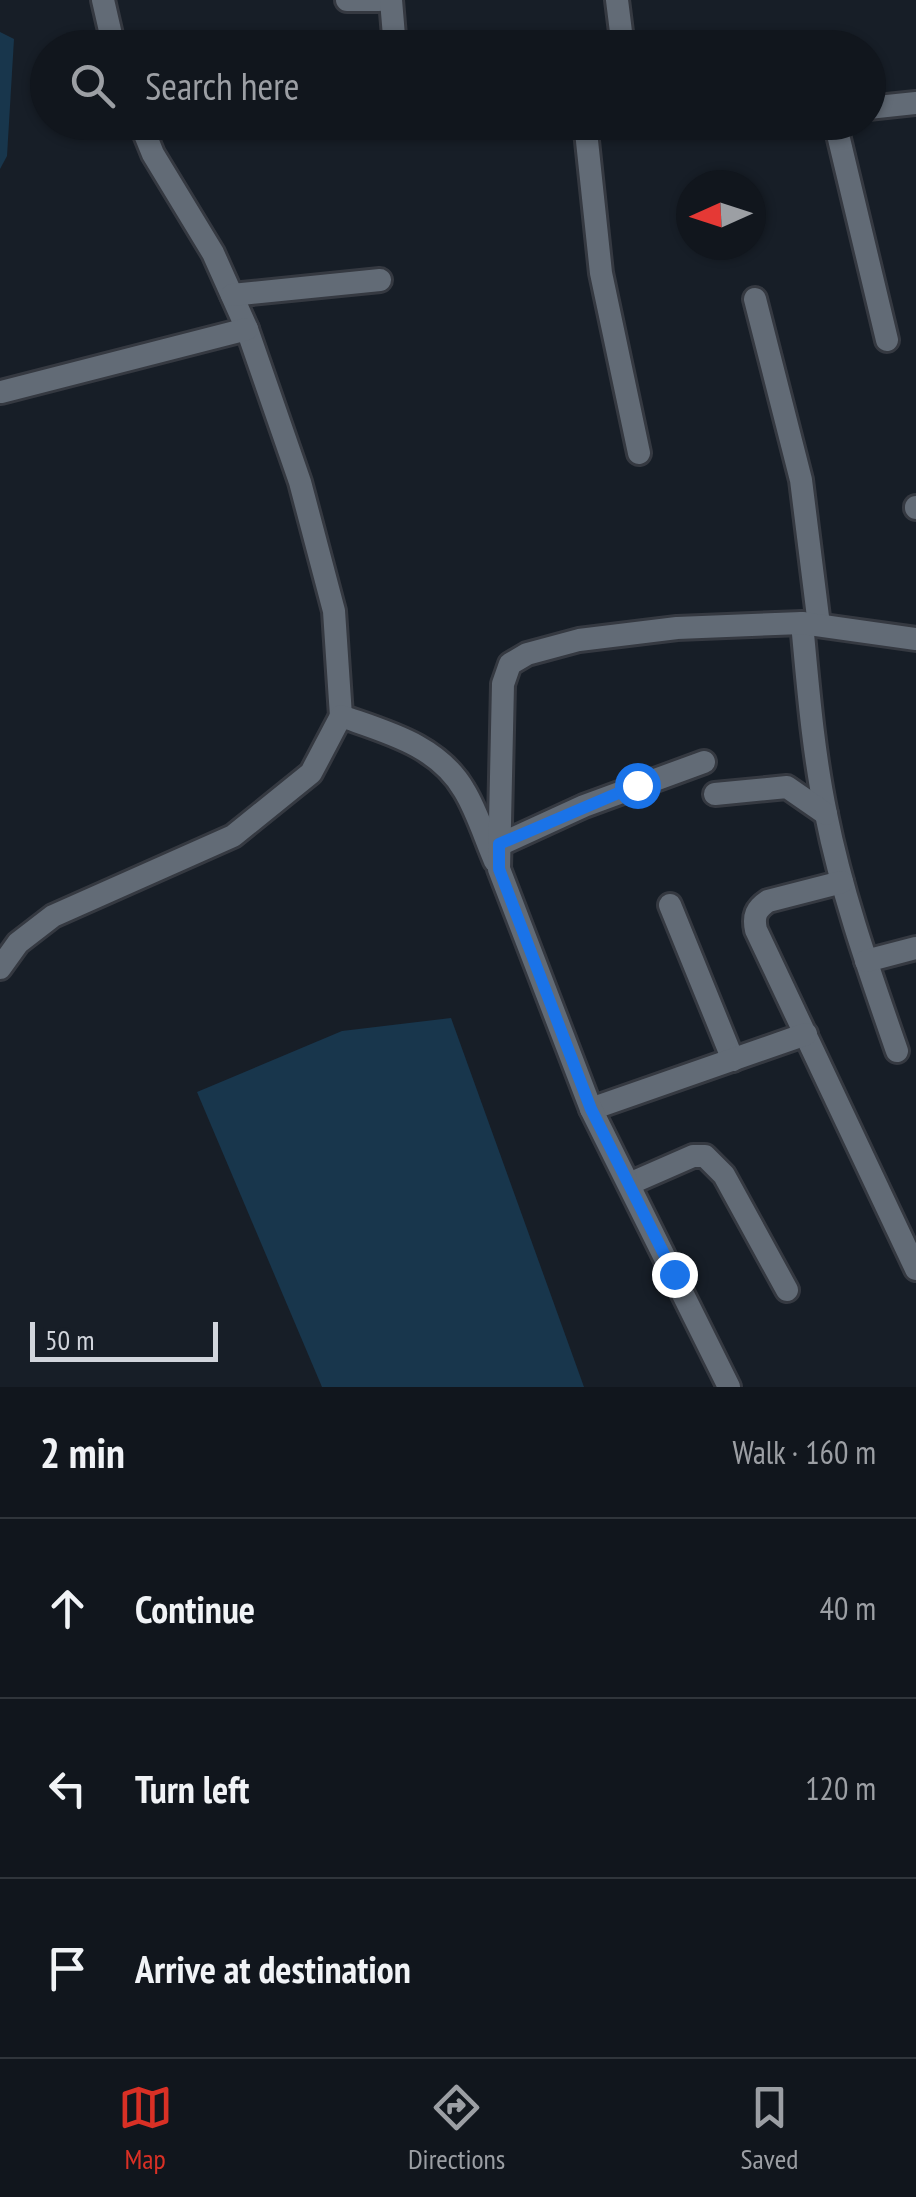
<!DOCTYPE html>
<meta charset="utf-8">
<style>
:root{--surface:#11161d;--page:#1a1f26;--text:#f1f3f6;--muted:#9c9fa4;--line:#30353b;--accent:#d93025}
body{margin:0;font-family:"PT Sans Narrow",sans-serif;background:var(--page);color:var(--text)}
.compass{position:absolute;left:676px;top:170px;width:90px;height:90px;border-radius:50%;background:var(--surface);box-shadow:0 2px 8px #0004;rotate:267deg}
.scale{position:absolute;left:30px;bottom:25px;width:188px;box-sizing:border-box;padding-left:10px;border:5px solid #d1d5dc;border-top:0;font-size:28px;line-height:35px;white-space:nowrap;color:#d1d5dc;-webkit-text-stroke:8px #171e27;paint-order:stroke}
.stop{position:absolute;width:30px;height:30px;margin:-22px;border:8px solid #1a73e8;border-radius:50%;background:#fff}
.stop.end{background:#1a73e8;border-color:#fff;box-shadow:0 2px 10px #0008}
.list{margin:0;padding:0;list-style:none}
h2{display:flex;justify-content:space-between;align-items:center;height:130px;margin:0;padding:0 40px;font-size:42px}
h2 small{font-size:32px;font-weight:400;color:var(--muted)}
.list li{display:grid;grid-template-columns:65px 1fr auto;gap:30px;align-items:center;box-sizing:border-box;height:180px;padding:0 40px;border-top:2px solid var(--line)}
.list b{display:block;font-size:38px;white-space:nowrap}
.list em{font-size:32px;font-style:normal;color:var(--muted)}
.icon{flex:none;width:55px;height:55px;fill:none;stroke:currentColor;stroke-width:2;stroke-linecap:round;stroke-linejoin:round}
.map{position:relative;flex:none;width:916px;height:1387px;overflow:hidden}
.search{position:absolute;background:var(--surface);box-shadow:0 2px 8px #0004;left:30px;right:30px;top:30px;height:110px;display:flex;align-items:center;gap:25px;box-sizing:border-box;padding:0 35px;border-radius:55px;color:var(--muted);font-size:38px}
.sheet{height:670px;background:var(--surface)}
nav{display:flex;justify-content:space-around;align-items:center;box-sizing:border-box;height:140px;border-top:2px solid var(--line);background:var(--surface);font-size:28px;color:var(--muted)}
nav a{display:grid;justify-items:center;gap:5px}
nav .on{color:var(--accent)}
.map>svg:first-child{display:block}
.water{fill:#18364c}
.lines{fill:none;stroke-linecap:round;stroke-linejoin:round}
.street-casing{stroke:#353941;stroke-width:28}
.street{stroke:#626b76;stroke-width:22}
.route{stroke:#1a73e8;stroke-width:12}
</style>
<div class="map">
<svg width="916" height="1387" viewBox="0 0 916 1387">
<rect width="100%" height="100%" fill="#171e27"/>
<g class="water">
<polygon points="0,32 14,39 7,156 0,169"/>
<polygon points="451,1018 584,1387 322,1387 197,1092 342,1031"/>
</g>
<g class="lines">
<defs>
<g id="street">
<polyline points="103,0 114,48"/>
<polyline points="347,0 379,0"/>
<polyline points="391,0 395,48"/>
<polyline points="617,0 623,48"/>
<polyline points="868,108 916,103"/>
<polyline points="140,122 153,154 213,253 247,329 300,482 334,611 341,716"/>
<polyline points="405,122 413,126 473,122"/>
<polyline points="585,122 601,273 639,453"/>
<polyline points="835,122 887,340"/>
<polyline points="232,295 380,280"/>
<polyline points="755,299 801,480 819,625"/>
<polyline points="1,392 247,329"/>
<polyline points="916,507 916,508"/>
<path d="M802,623C808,687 813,751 826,814C842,895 870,973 897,1051"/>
<polyline points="715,794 787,787 826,814"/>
<polyline points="499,845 584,806 704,762"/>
<path d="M842,882L768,901C756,909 753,916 756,930L916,1269"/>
<polyline points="670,905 733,1060"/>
<polyline points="866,961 916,948"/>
<path d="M0,968L18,943L53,916L233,836L311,773L341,716C386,732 438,745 464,790C477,811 485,838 495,861"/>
<polyline points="591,1109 806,1034"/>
<polyline points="629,1184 693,1156 705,1156 724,1175 787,1290"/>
<polyline points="729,1387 591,1109 499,869 503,684 510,664 527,654 579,640 677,628 802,623 916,639"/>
</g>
</defs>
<use href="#street" class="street-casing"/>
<use href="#street" class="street"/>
</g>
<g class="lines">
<polyline class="route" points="637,785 499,844 499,869 591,1109 674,1274"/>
</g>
</svg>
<svg class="compass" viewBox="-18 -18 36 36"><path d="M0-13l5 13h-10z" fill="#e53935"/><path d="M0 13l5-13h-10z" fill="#9c9fa4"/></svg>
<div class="scale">50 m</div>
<div class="stop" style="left:637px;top:785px"></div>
<div class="stop end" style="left:674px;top:1274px"></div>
<div class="search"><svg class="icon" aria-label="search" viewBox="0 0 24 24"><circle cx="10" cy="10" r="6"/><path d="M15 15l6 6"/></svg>Search here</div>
</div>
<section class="sheet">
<h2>2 min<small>Walk · 160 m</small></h2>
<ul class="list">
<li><svg class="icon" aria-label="ahead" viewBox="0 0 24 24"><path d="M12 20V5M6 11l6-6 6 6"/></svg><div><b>Continue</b></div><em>40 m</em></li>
<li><svg class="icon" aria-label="left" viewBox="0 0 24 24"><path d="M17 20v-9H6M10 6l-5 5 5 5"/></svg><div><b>Turn left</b></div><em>120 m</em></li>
<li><svg class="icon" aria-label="arrive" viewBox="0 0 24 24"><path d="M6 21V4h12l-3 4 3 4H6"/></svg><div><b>Arrive at destination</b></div></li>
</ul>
</section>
<nav>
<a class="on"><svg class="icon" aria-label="map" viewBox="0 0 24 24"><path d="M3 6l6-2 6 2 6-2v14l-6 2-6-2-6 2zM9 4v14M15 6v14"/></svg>Map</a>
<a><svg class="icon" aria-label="directions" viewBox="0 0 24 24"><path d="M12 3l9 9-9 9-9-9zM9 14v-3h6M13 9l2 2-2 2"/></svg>Directions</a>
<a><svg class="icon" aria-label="saved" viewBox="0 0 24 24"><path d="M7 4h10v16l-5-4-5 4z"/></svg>Saved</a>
</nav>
